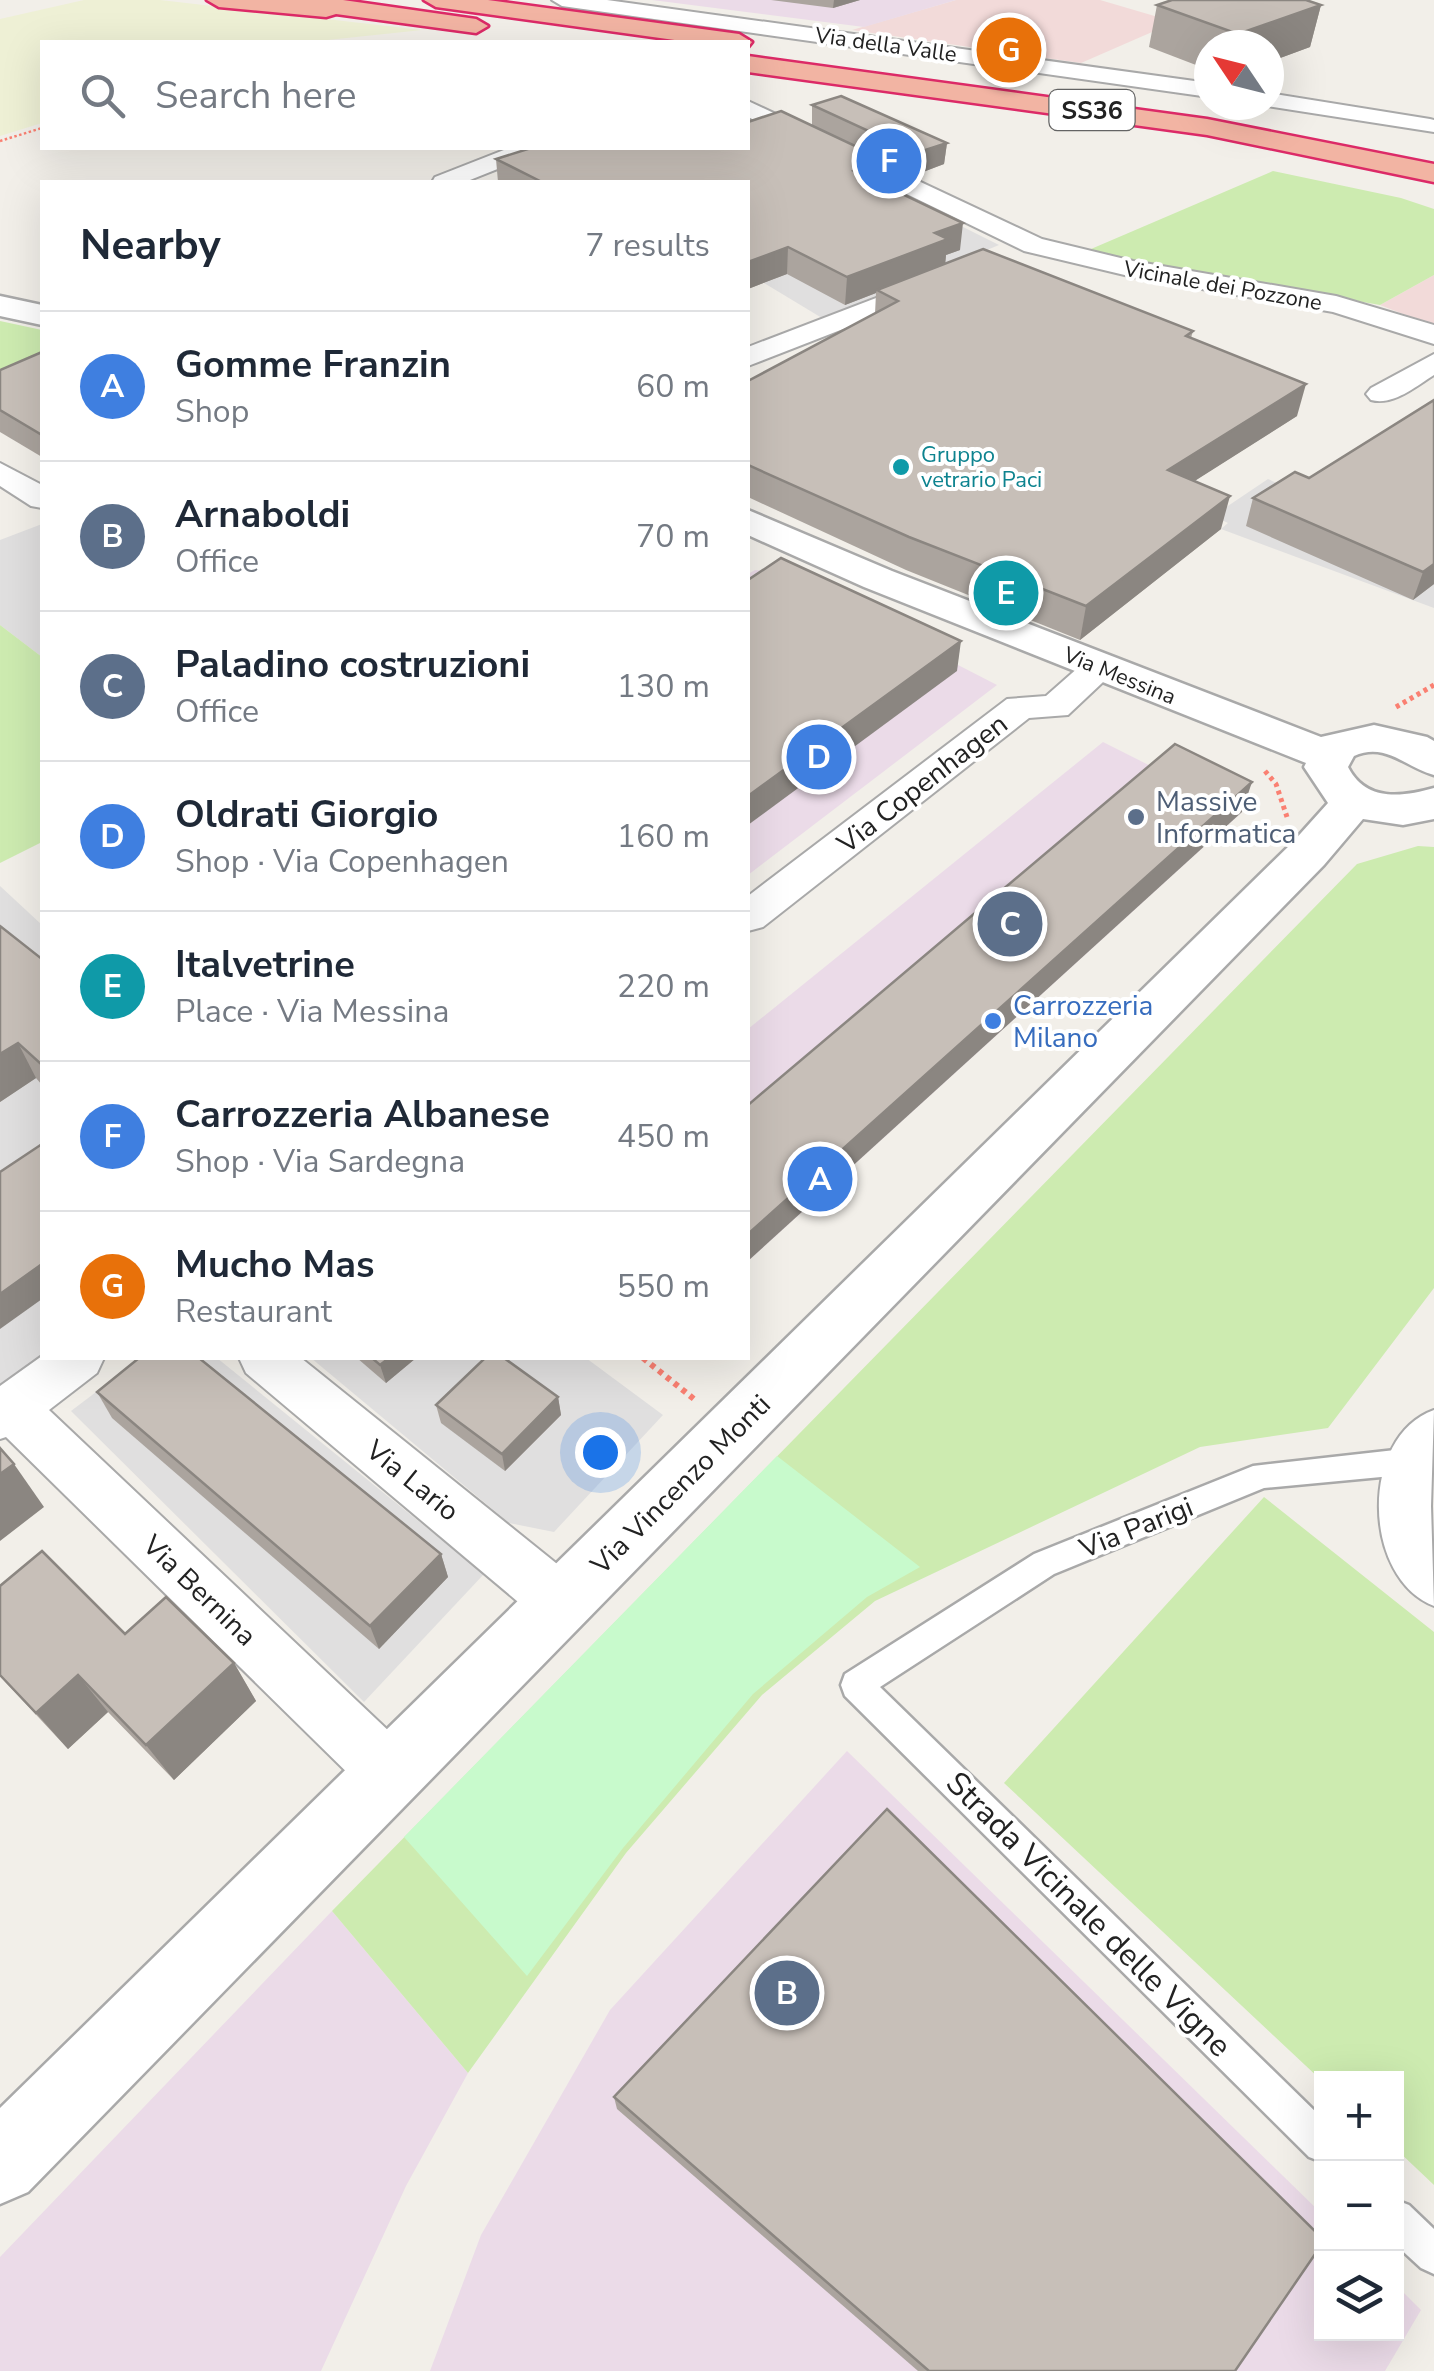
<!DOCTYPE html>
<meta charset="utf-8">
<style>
:root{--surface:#fff;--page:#f6f6f7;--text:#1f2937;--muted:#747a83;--line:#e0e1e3;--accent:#0b8043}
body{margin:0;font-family:"Nunito Sans",sans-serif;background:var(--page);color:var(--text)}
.controls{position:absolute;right:30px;bottom:30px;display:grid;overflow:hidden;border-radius:0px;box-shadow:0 10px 40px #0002}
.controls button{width:90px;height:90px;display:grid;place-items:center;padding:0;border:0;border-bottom:2px solid var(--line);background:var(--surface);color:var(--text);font:50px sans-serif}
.compass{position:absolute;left:1194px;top:30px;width:90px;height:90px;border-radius:50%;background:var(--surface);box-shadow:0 10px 40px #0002;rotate:305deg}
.you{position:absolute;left:600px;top:1452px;width:35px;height:35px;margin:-25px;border:8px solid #fff;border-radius:50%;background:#1a73e8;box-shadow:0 0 0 15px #1a73e833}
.badge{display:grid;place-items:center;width:65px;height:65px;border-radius:50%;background:var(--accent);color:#fff;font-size:32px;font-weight:700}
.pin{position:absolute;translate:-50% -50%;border:5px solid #fff;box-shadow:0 2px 10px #0006}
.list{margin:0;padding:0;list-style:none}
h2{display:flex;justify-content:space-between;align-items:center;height:130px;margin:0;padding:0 40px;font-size:42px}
h2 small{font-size:32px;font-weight:400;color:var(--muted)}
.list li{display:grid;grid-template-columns:65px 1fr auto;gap:30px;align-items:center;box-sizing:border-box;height:150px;padding:0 40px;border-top:2px solid var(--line)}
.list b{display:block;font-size:38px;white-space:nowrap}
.list p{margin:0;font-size:32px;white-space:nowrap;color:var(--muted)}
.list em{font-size:32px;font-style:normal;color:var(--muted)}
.icon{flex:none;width:55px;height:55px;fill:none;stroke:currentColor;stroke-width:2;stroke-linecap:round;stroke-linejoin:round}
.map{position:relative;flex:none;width:1434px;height:2371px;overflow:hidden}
.search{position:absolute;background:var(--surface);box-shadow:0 10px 40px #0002;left:40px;top:40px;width:710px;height:110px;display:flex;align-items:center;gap:25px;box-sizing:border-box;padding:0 35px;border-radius:0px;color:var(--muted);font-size:38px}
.panel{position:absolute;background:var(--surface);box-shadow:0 10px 40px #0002;left:40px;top:180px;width:710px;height:1180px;border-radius:0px}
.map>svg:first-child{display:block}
.residential{fill:#e0dfdf}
.commercial{fill:#f2dad9}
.industrial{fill:#ebdbe8}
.farmland{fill:#eef0d5}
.grass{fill:#cdebb0}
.park{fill:#c8facc}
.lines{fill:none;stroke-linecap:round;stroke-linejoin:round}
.service-casing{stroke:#a9a9a9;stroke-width:5}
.minor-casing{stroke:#a9a9a9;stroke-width:4}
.tertiary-casing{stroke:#a9a9a9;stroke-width:5}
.trunk-casing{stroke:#dc2a67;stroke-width:5}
.path-far2{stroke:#fa8072;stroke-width:2.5;stroke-dasharray:2.5 2.5;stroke-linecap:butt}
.path-far1{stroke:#fa8072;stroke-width:5;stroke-dasharray:4 4;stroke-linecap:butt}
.path{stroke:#fa8072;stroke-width:6;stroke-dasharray:5 5;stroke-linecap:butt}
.service{fill:#fff;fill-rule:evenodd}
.minor{fill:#fff;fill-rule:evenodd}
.tertiary{fill:#fff;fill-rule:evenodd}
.trunk{fill:#f2b4a3;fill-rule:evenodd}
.wall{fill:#aba49e}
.shaded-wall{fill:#8b8681}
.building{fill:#c7bfb8;stroke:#8b8681;stroke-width:2.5}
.culture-dot{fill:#0f9aa8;stroke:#fff;stroke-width:4}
.service-dot{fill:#5c6f8a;stroke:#fff;stroke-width:4}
.shop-dot{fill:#3f7fe0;stroke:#fff;stroke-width:4}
.labels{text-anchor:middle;stroke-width:8;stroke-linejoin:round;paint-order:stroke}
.far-street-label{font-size:22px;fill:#222;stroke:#fff}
.far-culture-label{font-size:22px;fill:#0d838f;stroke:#fff;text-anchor:start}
.shield{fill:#fff;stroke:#646464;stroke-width:2.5}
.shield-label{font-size:25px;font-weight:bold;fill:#222}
.street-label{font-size:28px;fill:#222;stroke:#fff}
.service-label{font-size:28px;fill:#4e5e75;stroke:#fff;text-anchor:start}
.shop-label{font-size:28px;fill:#366cbe;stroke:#fff;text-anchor:start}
.near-street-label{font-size:32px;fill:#222;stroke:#fff}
</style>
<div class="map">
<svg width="1434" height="2371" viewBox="0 0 1434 2371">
<rect width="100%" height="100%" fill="#f2efe9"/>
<g class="residential">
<polygon points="939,215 999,245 822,318 764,283"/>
<polygon points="1268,479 1434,556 1434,608 1221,529 1228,523 1213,516"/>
<polygon points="42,524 42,657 0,625 0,540"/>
<polygon points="0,886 42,925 42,1356 0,1387"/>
<polygon points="141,1358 217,1358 484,1574 364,1702 71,1411"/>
<polygon points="311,1358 586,1358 663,1415 554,1532 509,1523"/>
</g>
<g class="commercial">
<polygon points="956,0 1100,0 1175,22 1081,63 852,30"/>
<polygon points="1434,275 1434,326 1380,305"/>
</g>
<g class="industrial">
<polygon points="652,0 956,0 864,27"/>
<polygon points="755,570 777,572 997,685 748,875 748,574"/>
<polygon points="1103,742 1242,812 748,1261 748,1029"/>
<polygon points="847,1751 1321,2213 1322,2334 1396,2334 1397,2286 1421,2310 1385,2371 430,2371 481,2235 610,2010"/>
<polygon points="332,1911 468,2073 406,2186 321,2371 0,2371 0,2257"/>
</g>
<polygon class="farmland" points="84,0 160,0 422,30 309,42 42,42 42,123 0,136 0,19"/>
<g class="grass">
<polygon points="1273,171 1401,198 1434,209 1434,275 1380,305 1117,259 1091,249"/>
<polygon points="0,321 42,330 42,369 0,388"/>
<polygon points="0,625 42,657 42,842 0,863"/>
<polygon points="1418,846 1434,847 1434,1288 1328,1428 1200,1447 875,1601 762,1695 626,1853 468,2073 332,1911 1357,864"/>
<polygon points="1264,1497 1434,1632 1434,2185 1397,2150 1396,2078 1321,2080 1004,1783"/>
</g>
<polygon class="park" points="777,1456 920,1567 867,1597 753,1694 623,1848 527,1976 404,1837"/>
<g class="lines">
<defs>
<g id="service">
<polygon points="1413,1448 1423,1452 1427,1461 1423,1470 1413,1474 1264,1488 1054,1574 880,1687 1322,2118 1322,2162 1309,2157 845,1696 841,1685 845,1674 1034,1554 1253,1466"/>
<polygon points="1396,2200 1409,2205 1434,2229 1434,2274 1421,2268 1396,2245"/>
</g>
<g id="minor">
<polygon points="552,0 607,0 1209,83 1209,97 562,6"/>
<polygon points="1269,93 1430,119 1434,120 1434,132 1261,105 1269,105"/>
<polygon points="748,101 1042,239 1133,261 1336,296 1434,325 1434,344 1333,312 1133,277 1024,251 748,117"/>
<polygon points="509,148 541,148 538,153 465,182 432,182 435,177"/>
<polygon points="936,275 946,277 950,283 946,289 748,366 748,347"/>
<path d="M1434,354V375C1415,387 1393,406 1371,400L1366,394L1371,388Z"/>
<polygon points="0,463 42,485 42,508 31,506 0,486"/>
<polygon points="1101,656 1114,659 1119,667 1068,715 1029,718 763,927 748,931 748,896 1007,699 1046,696 1088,659"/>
<polygon points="42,1356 104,1358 97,1373 49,1410 411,1752 420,1773 411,1794 390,1803 369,1794 6,1437 0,1439 0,1386"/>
<polygon points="239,1358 301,1358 582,1584 590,1603 582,1622 562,1630 542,1622 246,1373"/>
<path d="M1434,1410L1431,1506L1434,1606C1362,1578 1359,1437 1434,1410Z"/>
</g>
<g id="tertiary">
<polygon points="0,296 42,305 42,325 0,316"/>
<path d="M748,510L892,571L1321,737L1374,725L1427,737L1434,741V775C1405,767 1386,742 1354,756L1348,767C1366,802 1402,797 1434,788V819L1403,825L1363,819L1324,865L28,2192L0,2204V2108L1292,843L1328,803L1304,767L1306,763L864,587L748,535Z"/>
</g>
<g id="trunk">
<polygon points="207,0 343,0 476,19 488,26 476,33 336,14 326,17 219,7"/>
<polygon points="424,0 488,0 739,34 752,42 748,47 748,42 689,42 436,7"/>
<polygon points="748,56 1207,119 1434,164 1434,182 1207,135 748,72"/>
</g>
</defs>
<use href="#service" class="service-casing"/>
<use href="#minor" class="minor-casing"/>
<use href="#tertiary" class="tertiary-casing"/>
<use href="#trunk" class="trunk-casing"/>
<polyline class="path-far2" points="0,141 42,128"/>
<g class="path-far1">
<polyline points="1396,707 1434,685"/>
<polyline points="1265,771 1276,784 1287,817"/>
</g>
<polyline class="path" points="643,1358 694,1399"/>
<use href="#service" class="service"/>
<use href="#minor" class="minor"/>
<use href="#tertiary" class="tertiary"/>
<use href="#trunk" class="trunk"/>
</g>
<g class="wall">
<polygon points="771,0 860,0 833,8"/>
<polygon points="1157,5 1321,5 1310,47 1269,62 1269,45 1209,45 1209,70 1149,47"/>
<polygon points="812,105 947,143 944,164 915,175 885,161 883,185 960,250 946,255 945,264 1193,331 1191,338 1297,416 1194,481 1221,529 1080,640 906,570 748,497 748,381 875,314 876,293 845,305 787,274 748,289 748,182 498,182 496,159 812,126"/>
<polygon points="42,352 42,457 0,432 0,370"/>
<polygon points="1434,400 1434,584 1413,600 1246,526 1253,498 1309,478"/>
<polygon points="42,959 42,1085 36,1078 0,1102"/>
<polygon points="357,1358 416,1358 386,1383"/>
<polygon points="97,1392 441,1554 448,1577 379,1649 112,1418"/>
<polygon points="558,1397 561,1415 505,1471 441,1423 436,1405"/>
<polygon points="0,1586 125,1634 234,1663 256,1701 174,1780 108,1712 68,1749 0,1676"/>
<polygon points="614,2097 1235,2371 918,2371 617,2109"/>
</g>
<g class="shaded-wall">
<polygon points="834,0 860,0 833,8"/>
<polygon points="1321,5 1310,47 1269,62 1269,45 1235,45 1238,34"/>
<polygon points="947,143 944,164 915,175 916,153"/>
<polygon points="885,160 883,186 854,171"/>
<polygon points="963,223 960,250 946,255 945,266 877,290 876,293 845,305 847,277 935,233"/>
<polygon points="788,247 787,274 748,289 748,262"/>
<polygon points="1306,384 1297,416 1160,503 1168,470"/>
<polygon points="1230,496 1221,529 1080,640 1086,606"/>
<polygon points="1434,564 1434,584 1413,600 1423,572"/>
<polygon points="961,641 957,671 748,825 748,796"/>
<polygon points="1252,782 1242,812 748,1261 748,1234"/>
<polygon points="18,1043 36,1078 0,1102 0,1054"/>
<polygon points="42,1264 42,1299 0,1329 0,1294"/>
<polygon points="389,1358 416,1358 386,1383 380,1365"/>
<polygon points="558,1397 561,1415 505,1471 502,1454"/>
<polygon points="14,1464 44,1507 0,1541 0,1474"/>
<polygon points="441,1554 448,1577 379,1649 370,1626"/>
<polygon points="234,1663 256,1701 174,1780 146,1745"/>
<polygon points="78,1675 108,1712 68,1749 36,1713"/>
</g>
<g class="building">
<polygon points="1172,0 1306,0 1321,5 1238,34 1157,5"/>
<polygon points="841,96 947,143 916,153 812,105"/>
<polygon points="781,111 885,160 854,171 963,223 935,233 948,239 847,277 788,247 748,262 748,182 542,182 496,159 531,148 748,148 748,122"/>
<polygon points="983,249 1193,331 1186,336 1306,384 1168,470 1230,496 1086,606 909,537 748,465 748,381 898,301 877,290"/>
<polygon points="42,352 42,435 0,410 0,370"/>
<polygon points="1434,400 1434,564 1423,572 1253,498 1295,472 1309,478"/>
<polygon points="781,558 961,641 748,796 748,580"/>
<polygon points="1175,744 1252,782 748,1234 748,1105"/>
<polygon points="0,926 42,959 42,1065 18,1043 0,1054"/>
<polygon points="42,1144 42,1264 0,1294 0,1172"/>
<polygon points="139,1358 199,1358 441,1554 370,1626 97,1392"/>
<polygon points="372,1358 389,1358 380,1365"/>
<polygon points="485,1358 504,1358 558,1397 502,1454 436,1405"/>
<polygon points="0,1448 14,1464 0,1474"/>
<polygon points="42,1551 125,1634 166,1597 234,1663 146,1745 78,1675 36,1713 0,1675 0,1586"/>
<polygon points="887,1809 1322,2238 1322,2244 1235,2371 929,2371 614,2097"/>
</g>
<circle class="culture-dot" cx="901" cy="467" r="10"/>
<circle class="service-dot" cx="1136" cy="817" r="10"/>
<circle class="shop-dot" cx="993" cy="1021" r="10"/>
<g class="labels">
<g class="far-street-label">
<text transform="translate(886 44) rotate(8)" y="8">Via della Valle</text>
<text transform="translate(1223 285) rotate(10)" y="8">Vicinale dei Pozzone</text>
<text transform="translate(1120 675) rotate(22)" y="8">Via Messina</text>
</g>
<g class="far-culture-label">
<text x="921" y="462">Gruppo<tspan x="921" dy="25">vetrario Paci</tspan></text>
</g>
<rect class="shield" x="1049.5" y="90" width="85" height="40" rx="8"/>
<g class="shield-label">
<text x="1092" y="119">SS36</text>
</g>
<g class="street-label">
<text transform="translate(922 783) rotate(-38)" y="10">Via Copenhagen</text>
<text transform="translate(413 1480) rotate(39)" y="10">Via Lario</text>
<text transform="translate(680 1484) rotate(-45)" y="10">Via Vincenzo Monti</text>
<text transform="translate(1136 1527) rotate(-22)" y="10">Via Parigi</text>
<text transform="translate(200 1590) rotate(44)" y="10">Via Bernina</text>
</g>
<g class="service-label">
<text x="1156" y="811">Massive<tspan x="1156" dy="32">Informatica</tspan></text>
</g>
<g class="shop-label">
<text x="1013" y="1015">Carrozzeria<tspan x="1013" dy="32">Milano</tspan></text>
</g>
<g class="near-street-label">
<text transform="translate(1089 1914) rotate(45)" y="11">Strada Vicinale delle Vigne</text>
</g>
</g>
</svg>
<div class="controls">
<button>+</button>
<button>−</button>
<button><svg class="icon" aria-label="layers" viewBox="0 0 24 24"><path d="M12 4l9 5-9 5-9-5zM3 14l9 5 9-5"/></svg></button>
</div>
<svg class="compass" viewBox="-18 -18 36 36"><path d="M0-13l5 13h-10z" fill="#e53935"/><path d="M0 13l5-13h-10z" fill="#747a83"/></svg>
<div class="you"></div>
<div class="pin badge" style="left:820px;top:1179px;background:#3f7fe0">A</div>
<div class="pin badge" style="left:787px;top:1993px;background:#5c6f8a">B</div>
<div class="pin badge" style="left:1010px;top:924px;background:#5c6f8a">C</div>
<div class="pin badge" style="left:819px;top:757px;background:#3f7fe0">D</div>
<div class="pin badge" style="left:1006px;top:593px;background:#0f9aa8">E</div>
<div class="pin badge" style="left:889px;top:161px;background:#3f7fe0">F</div>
<div class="pin badge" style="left:1009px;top:50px;background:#e8710a">G</div>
<div class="search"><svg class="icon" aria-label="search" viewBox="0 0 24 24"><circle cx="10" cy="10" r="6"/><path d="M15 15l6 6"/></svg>Search here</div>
<section class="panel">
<h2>Nearby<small>7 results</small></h2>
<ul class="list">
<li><span class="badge" style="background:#3f7fe0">A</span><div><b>Gomme Franzin</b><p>Shop</p></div><em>60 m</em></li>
<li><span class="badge" style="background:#5c6f8a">B</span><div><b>Arnaboldi</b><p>Office</p></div><em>70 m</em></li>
<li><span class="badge" style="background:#5c6f8a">C</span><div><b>Paladino costruzioni</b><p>Office</p></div><em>130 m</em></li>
<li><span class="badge" style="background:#3f7fe0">D</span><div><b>Oldrati Giorgio</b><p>Shop · Via Copenhagen</p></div><em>160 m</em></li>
<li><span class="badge" style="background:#0f9aa8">E</span><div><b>Italvetrine</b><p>Place · Via Messina</p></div><em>220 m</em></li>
<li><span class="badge" style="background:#3f7fe0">F</span><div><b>Carrozzeria Albanese</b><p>Shop · Via Sardegna</p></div><em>450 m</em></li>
<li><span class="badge" style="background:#e8710a">G</span><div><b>Mucho Mas</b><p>Restaurant</p></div><em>550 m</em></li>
</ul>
</section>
</div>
